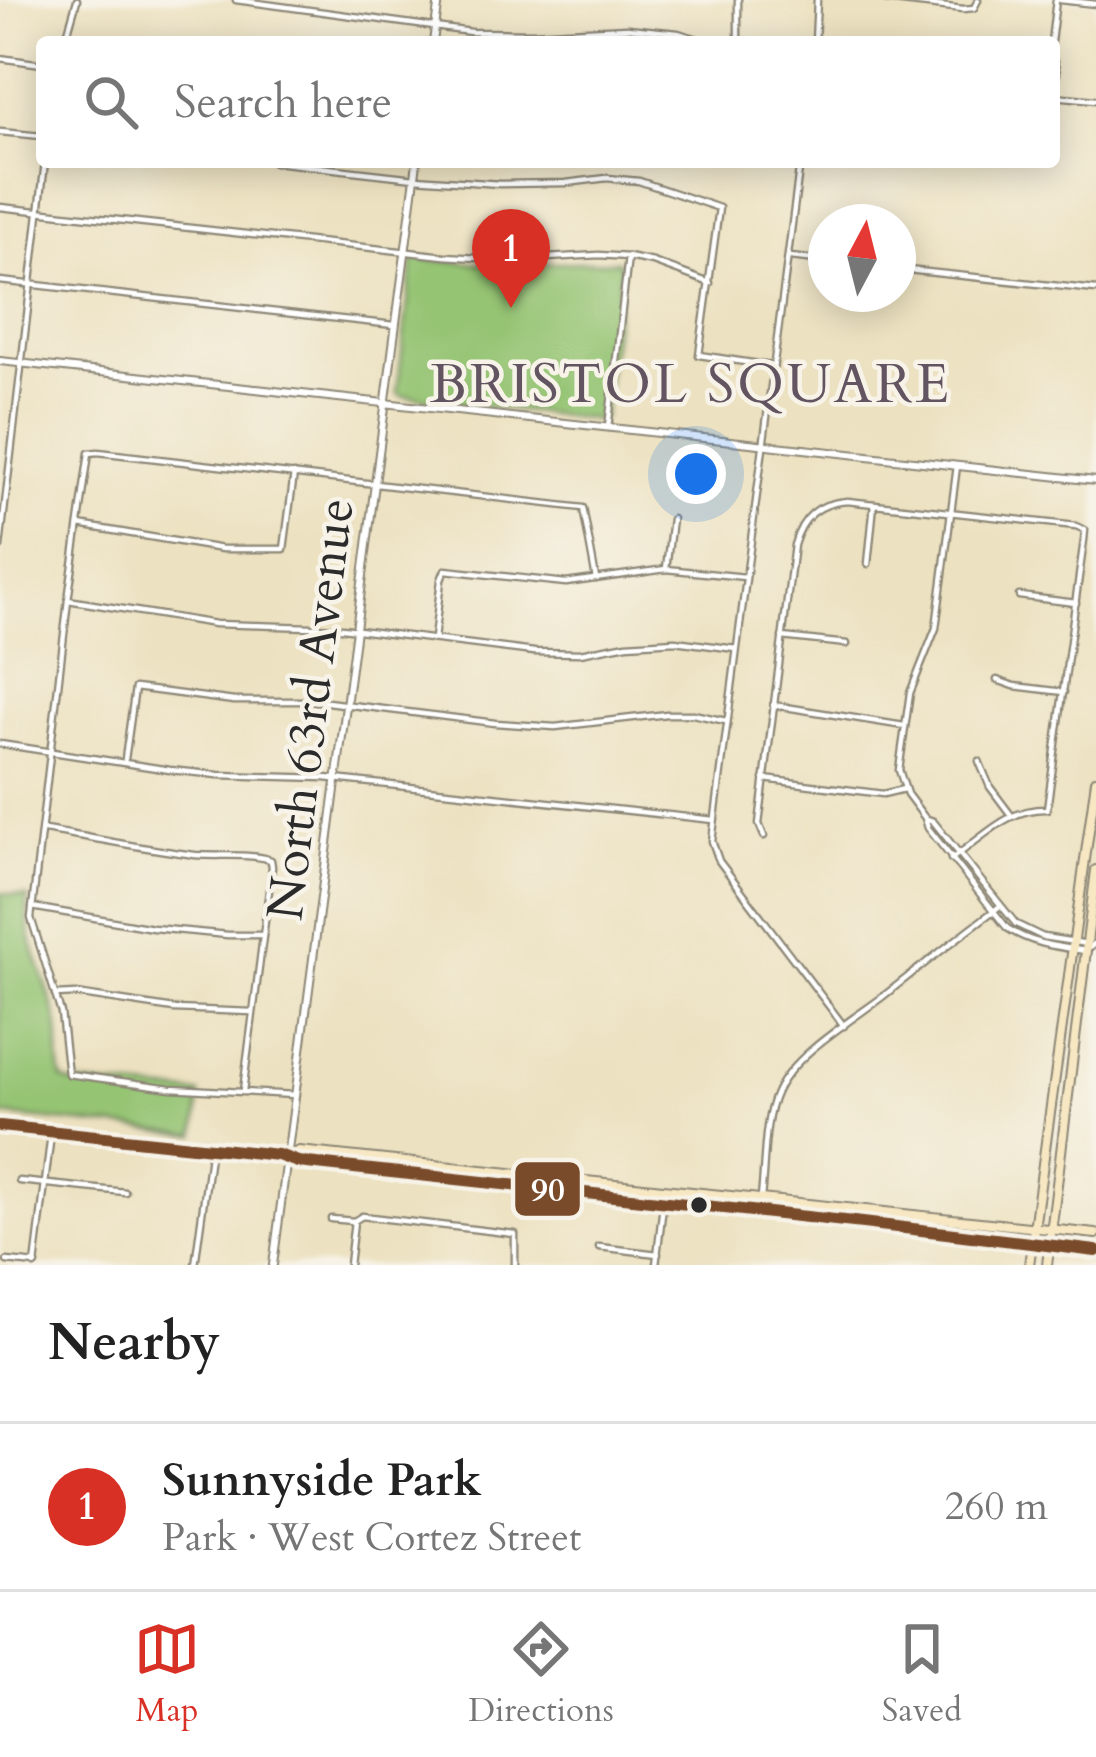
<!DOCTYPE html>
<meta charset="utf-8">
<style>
:root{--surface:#fff;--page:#f6f6f6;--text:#222;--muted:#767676;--line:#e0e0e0;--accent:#d93025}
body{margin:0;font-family:Cardo,serif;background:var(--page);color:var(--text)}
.compass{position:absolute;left:808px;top:204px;width:108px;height:108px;border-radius:50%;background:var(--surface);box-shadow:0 6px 30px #0003;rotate:7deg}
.you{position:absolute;left:696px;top:474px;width:42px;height:42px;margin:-30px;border:9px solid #fff;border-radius:50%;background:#1a73e8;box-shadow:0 0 0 18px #1a73e833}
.badge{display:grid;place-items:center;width:78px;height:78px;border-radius:50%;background:var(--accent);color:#fff;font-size:39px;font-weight:700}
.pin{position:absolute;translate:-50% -99px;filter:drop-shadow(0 3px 6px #0008)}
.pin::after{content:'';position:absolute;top:63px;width:42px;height:36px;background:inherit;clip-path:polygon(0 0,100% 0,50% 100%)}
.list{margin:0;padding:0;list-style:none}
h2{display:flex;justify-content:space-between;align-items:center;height:156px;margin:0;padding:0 48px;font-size:51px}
h2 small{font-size:39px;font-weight:400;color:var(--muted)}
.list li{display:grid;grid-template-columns:78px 1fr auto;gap:36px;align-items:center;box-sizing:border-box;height:168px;padding:0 48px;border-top:3px solid var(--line)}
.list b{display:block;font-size:45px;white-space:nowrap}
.list p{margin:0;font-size:39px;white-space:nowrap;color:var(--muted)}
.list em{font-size:39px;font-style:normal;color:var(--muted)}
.icon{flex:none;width:66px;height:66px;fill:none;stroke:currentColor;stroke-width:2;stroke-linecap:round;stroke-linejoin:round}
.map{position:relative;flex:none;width:1096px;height:1265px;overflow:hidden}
.search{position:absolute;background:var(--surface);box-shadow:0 6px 30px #0003;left:36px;right:36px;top:36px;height:132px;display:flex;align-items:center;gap:30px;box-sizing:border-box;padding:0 42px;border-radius:12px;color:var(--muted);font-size:45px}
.sheet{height:324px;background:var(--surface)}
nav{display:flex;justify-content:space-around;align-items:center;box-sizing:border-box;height:168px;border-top:3px solid var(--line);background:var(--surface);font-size:33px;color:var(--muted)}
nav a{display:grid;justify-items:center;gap:6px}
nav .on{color:var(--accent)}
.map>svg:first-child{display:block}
.green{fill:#95c473;stroke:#60784f;stroke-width:3}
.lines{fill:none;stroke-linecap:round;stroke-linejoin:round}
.minor-casing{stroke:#8c8676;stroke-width:9}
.tertiary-casing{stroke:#8c8676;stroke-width:10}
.secondary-casing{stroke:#8c8676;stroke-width:12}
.minor{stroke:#fff;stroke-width:4.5}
.tertiary{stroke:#fff;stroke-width:6}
.secondary{stroke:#f7e8c3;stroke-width:8}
.bus-1-casing{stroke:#f7f3e8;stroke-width:21}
.bus-1{stroke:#7a4b2a;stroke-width:12}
.bus-dot{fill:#2b2b2b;stroke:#f7f3e8;stroke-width:4.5}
.labels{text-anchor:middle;stroke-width:9;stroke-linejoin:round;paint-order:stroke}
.street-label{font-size:51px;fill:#2b2b2b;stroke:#f7f3e8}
.neighbourhood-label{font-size:54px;letter-spacing:3px;fill:#635461;stroke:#f7f3e8}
.line-badge{stroke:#f7f3e8;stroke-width:4.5}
.badge-label{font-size:33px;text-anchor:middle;font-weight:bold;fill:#fff}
</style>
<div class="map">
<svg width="1096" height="1265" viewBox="0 0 1096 1265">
<rect width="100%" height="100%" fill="#f7f3e8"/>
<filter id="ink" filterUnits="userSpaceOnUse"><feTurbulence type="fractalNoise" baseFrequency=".00833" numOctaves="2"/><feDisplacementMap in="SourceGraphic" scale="24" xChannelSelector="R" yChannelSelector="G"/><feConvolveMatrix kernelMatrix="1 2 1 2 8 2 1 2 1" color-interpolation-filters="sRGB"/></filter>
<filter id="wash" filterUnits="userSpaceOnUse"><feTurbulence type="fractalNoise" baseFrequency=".004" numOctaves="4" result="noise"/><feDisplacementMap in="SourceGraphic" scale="48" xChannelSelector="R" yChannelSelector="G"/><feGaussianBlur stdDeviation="2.7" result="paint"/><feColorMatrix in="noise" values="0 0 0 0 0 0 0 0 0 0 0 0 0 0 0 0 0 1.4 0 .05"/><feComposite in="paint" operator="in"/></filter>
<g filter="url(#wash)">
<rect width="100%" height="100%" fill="#ece1c0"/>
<g class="green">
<polygon points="413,259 502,265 618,261 621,269 603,418 598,420 402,396 397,393"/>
<path d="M0,893L28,897C23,941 48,979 57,1021C61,1040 57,1061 62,1079L69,1083L200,1094L196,1135L0,1115Z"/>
</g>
</g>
<g filter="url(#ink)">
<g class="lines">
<defs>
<g id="minor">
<polyline points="236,0 471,32 531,33 627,28 678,33 708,42"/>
<polyline points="738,0 738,42"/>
<polyline points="885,0 963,9 974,8 978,0"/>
<polyline points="1060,0 1096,4"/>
<polyline points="65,42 77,0"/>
<polyline points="815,42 817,0"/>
<polyline points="1051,42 1056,0"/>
<polyline points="0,58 42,64"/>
<polyline points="1054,61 1057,73 1054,88"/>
<polyline points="1054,96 1096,100"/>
<polyline points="0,132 42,136"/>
<polyline points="274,162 415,178 500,184 566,183 607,178 639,181 719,208 699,355 772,366"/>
<polyline points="800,162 712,841 719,861 844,1026"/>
<polyline points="0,207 445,256 512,260 599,255 628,257 653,262 710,283"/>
<polyline points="790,257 826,261"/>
<polyline points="898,269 1096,290"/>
<polyline points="0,281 394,325"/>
<polyline points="608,428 628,257"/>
<path d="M957,466L936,628L910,693L899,770L907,794L925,818L928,828L1007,928C1031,944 1058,947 1086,951L1094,944"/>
<polyline points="79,525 222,549 284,549 294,474"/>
<polyline points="0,547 45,162"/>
<polyline points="868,564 874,504"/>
<polyline points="666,569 672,519"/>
<polyline points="1019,596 1076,603"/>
<polyline points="68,600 215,624 342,628 534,652 580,653 627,644 675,641 736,649"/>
<polyline points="782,637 847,644"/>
<polyline points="434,639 441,580 445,570 566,583 666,569 745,577"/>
<polyline points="997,680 1014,686 1064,692"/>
<polyline points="773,705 904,726"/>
<polyline points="0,744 170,770 218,775 325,778 714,820"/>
<polyline points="125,759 135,688 234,701 319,701 495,723 555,727 667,714 693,714 726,721"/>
<polyline points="979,761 990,787 1011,815"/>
<polyline points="764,779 883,794 904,789"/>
<polyline points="925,818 933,821 1016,924 1043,937 1088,944"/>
<path d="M44,830C95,838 144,849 195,855C218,857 249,853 271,860L272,867L243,1091"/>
<path d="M764,836L759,824L794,545C802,517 818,503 847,501L1076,526L1085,530L1084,540L1047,809C1006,808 984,838 951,859"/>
<polyline points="32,907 153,928 228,935 263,935"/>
<polyline points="55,995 76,994 174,1009 252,1012"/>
<polyline points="295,1095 171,1088 68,1074 61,1013 31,918 68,600 89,453 98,452 583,508 596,579"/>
<polyline points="19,1181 125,1192"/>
<path d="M759,1212C766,1175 761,1124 777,1091C794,1055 849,1022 881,998C920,967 960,936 1000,906"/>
<polyline points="331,1219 354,1221"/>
<polyline points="599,1247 658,1254"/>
<polyline points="7,1261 36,1264"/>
<polyline points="35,1265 51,1134"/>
<polyline points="195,1265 211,1148"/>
<polyline points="349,1265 354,1221 362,1216 515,1234 515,1265"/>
<polyline points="656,1265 665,1188"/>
</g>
<g id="tertiary">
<polyline points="433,42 439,0"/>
<polyline points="0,361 1096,481"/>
<polyline points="273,1265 417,162"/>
</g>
<g id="secondary">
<polyline points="0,1126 278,1155 298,1162 863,1223 1096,1251"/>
<polyline points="287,1156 299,1151 1096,1234"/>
<polyline points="499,1180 557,1184 565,1177"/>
<polyline points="1029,1265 1096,780"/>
<polyline points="1047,1265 1096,870"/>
</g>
</defs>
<use href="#minor" class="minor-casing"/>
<use href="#tertiary" class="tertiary-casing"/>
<use href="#secondary" class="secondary-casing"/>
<use href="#minor" class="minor"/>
<use href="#tertiary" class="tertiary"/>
<use href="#secondary" class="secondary"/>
<defs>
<polyline id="bus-1" points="0,1126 278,1155 298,1162 863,1223 1096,1251"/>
</defs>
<use href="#bus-1" class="bus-1-casing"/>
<use href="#bus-1" class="bus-1"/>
</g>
</g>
<circle class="bus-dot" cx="699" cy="1205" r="10"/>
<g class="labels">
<g class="street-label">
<text transform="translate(309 709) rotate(-83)" y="18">North 63rd Avenue</text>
</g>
<g class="neighbourhood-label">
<text x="691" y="402">BRISTOL SQUARE</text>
</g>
</g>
<rect class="line-badge" x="513" y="1160" width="69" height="58" rx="12" fill="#7a4b2a"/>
<g class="badge-label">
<text x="548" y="1201">90</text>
</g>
</svg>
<svg class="compass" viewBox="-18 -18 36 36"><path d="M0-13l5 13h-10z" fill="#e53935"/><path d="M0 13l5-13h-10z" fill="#767676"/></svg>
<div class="you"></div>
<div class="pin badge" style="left:511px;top:308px">1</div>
<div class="search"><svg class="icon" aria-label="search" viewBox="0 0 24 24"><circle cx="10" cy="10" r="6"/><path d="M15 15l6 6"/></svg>Search here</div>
</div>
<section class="sheet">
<h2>Nearby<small></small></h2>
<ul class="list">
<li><span class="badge">1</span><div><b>Sunnyside Park</b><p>Park · West Cortez Street</p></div><em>260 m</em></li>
</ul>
</section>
<nav>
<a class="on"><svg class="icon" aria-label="map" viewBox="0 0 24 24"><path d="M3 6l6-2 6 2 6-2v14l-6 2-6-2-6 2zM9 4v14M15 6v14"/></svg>Map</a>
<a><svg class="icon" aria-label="directions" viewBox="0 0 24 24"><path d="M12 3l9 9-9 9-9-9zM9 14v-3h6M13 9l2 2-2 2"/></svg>Directions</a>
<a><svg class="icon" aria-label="saved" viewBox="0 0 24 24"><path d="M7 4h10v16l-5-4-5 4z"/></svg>Saved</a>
</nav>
